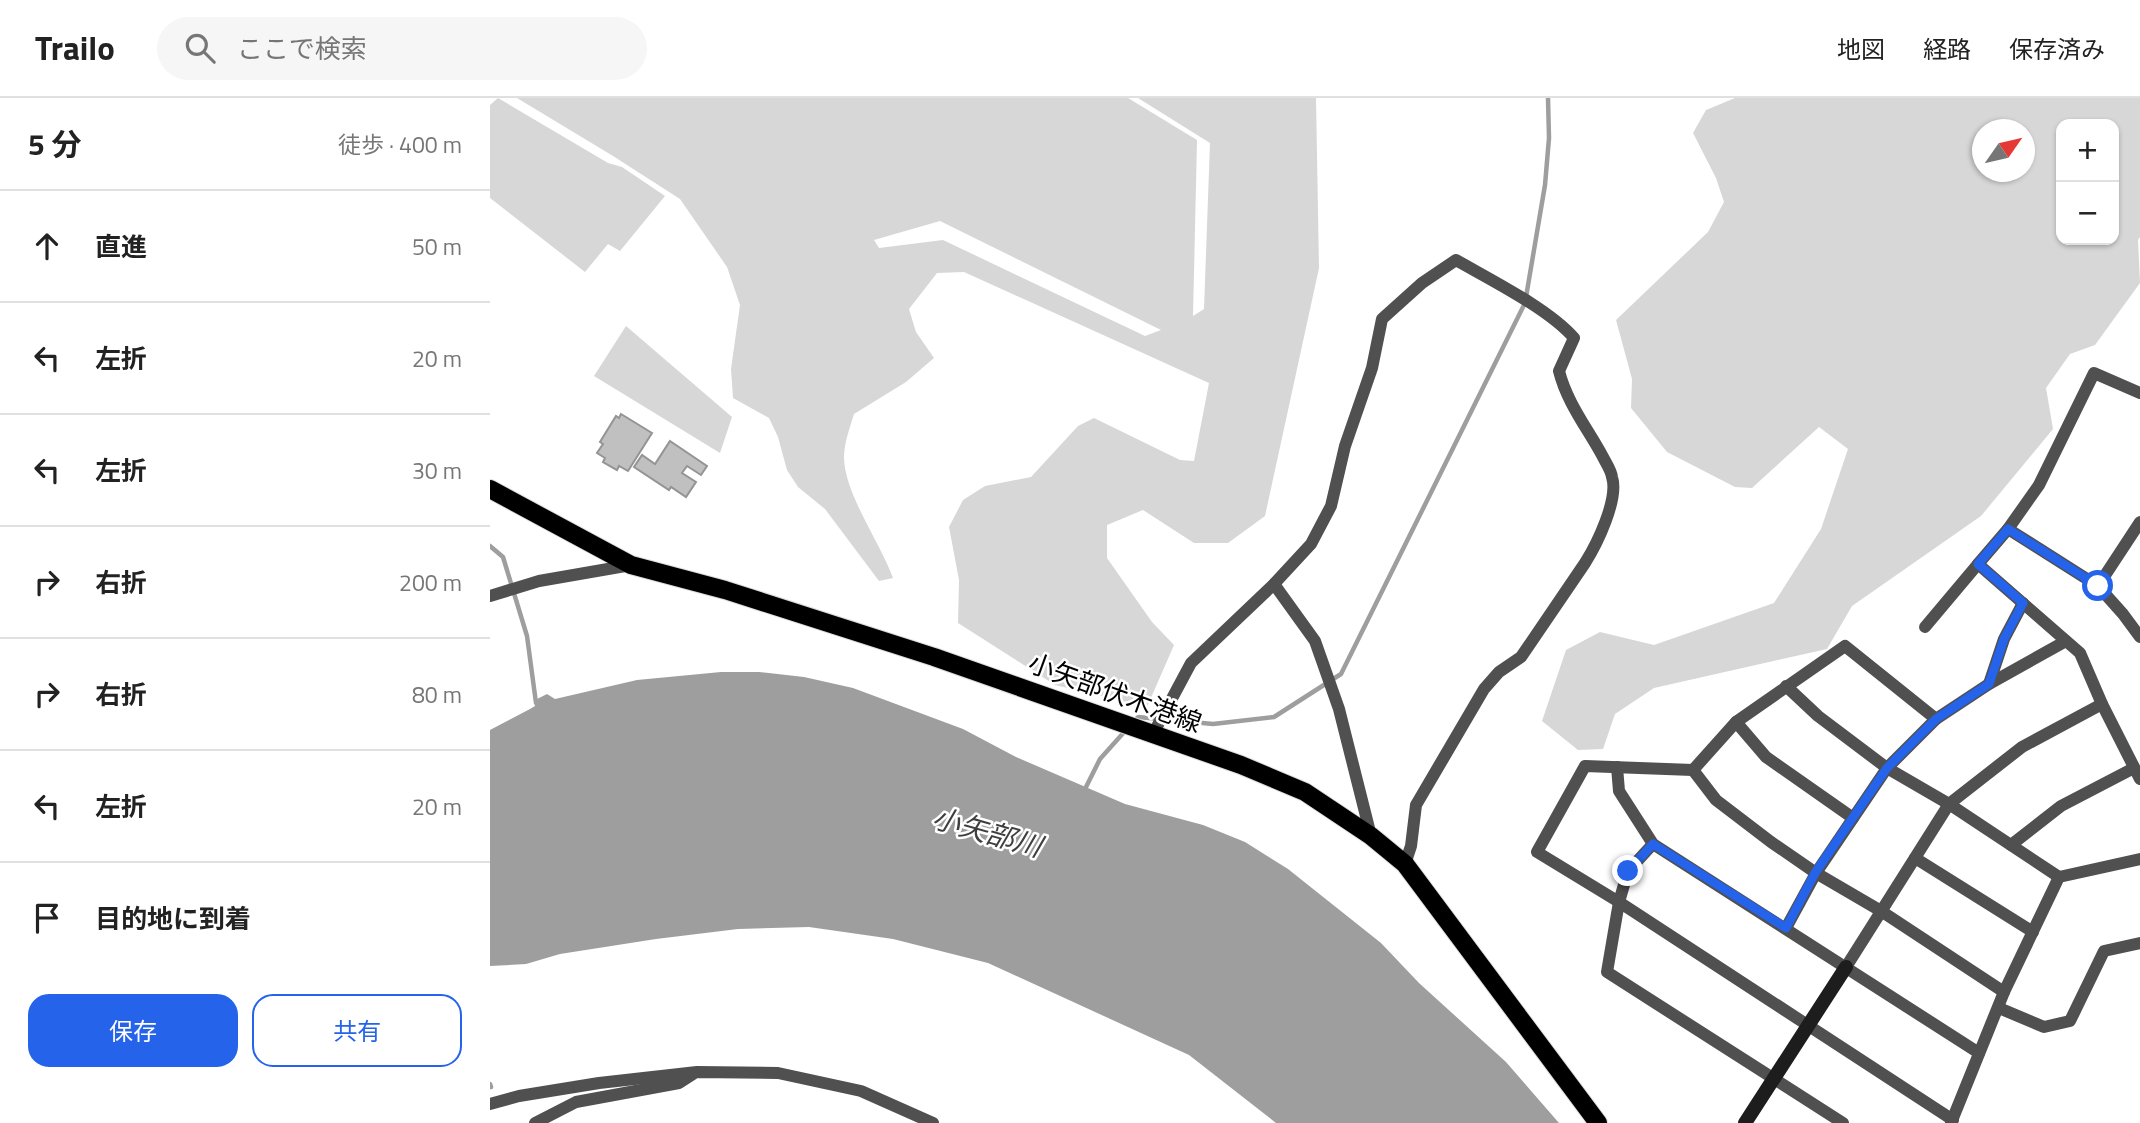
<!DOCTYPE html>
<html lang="ja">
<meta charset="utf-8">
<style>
:root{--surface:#fff;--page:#f6f6f6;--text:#222;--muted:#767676;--line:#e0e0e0;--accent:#2563eb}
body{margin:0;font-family:"Titillium Web","Noto Sans JP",sans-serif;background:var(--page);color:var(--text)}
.controls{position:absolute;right:21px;top:21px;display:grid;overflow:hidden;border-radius:14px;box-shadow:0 2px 5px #0004}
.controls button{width:63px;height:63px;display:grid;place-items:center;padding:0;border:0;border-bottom:2px solid var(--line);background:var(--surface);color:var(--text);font:35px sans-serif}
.compass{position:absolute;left:1482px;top:21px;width:63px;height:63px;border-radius:50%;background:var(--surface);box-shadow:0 2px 5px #0004;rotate:56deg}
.stop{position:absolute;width:21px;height:21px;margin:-16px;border:5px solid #2563eb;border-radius:50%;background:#fff}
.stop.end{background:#2563eb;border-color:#fff;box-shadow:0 2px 7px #0008}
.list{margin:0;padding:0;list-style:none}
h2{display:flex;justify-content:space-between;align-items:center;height:91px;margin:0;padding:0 28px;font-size:30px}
h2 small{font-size:23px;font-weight:400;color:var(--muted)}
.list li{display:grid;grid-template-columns:46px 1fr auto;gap:21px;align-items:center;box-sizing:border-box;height:112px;padding:0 28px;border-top:2px solid var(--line)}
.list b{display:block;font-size:26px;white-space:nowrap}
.list em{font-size:23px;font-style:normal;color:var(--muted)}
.actions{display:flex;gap:14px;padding:21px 28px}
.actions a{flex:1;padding:16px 0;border:2px solid var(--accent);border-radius:21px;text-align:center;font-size:24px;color:var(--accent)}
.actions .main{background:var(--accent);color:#fff}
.icon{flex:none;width:38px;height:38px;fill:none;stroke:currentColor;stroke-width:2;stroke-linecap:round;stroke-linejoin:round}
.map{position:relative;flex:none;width:1650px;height:1025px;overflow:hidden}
header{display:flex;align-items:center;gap:42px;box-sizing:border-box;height:98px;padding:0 35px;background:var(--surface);border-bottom:2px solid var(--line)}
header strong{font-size:33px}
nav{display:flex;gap:38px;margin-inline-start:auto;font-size:24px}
.search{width:490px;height:63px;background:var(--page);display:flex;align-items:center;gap:18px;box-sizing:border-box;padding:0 24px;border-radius:38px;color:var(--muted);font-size:26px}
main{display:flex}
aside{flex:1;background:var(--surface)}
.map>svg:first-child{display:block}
.green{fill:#d7d7d7;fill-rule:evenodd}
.water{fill:#9e9e9e}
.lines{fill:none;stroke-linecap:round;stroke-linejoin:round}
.stream{stroke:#9e9e9e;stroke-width:4.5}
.building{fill:#c0c0c0;stroke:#949494;stroke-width:2}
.primary-casing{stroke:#dbdbdb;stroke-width:20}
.street{stroke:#505050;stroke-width:12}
.secondary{stroke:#1d1d1d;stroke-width:14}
.primary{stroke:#000;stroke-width:18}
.route{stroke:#2563eb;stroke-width:9}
.labels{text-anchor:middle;stroke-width:5;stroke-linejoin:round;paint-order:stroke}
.street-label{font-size:26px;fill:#000;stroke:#fff}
.water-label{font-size:28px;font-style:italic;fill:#3f3f3f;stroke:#fff}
</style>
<header>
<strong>Trailo</strong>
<div class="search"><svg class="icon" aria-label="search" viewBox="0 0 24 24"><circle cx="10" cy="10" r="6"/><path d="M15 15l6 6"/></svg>ここで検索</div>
<nav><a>地図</a><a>経路</a><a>保存済み</a></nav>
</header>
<main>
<aside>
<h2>5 分<small>徒歩 · 400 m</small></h2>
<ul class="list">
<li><svg class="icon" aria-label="ahead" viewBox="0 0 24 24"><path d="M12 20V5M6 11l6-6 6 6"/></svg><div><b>直進</b></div><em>50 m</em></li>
<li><svg class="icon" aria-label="left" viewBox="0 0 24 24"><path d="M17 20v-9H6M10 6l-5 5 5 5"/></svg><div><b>左折</b></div><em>20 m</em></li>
<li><svg class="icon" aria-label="left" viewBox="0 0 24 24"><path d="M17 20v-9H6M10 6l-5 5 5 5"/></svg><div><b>左折</b></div><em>30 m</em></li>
<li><svg class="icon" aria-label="right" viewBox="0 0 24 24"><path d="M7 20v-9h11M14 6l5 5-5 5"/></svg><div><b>右折</b></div><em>200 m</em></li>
<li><svg class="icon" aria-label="right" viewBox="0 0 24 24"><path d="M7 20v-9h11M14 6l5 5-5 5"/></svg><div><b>右折</b></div><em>80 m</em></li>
<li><svg class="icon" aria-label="left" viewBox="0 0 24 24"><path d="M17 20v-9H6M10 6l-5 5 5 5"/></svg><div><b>左折</b></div><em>20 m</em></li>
<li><svg class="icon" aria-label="arrive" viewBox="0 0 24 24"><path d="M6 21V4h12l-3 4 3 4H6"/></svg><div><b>目的地に到着</b></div></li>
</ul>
<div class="actions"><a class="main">保存</a><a>共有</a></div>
</aside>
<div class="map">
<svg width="1650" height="1025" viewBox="0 0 1650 1025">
<rect width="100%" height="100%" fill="#fff"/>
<g class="green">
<polygon points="8,0 118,65 132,69 175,98 130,153 118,146 95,174 0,100 0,7"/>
<path d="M27,0H638L707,42L703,218L714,211L720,45L648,0H826L829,170L775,418L738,445H704L653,412L617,427V460L662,524L684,547L657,609L565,587L468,525L469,482L459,429L473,402L495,388L541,379L588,328L604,320L690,362L704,363L719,285L474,174L447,175L419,211L426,234L444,260L416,284L364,316C360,329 354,345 354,359C354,395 390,444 403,480L389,483L335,411L308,389L297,372L288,339L279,320L243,300L241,271L250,207L237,169L190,101L123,58ZM450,123L671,232L655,238L453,142L389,150L384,142Z"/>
<path d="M1245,0H1650V139L1648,142L1650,185L1605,247L1580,256L1556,290L1563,331L1491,418L1362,508L1337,551L1164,590L1125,616L1113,651L1088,652L1052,623L1076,552L1110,534L1164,547L1284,505L1331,431L1358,351L1329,329L1262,390L1245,389L1177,354L1141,310L1142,281L1126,222L1218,134L1234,104L1226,80L1203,35L1216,12ZM1571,26H1624V142H1571ZM1492,32H1534V74H1492Z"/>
<polygon points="136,228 242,319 230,355 104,278"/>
</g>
<polygon class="water" points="231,574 269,574 314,579 363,590 473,631 526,659 635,706 713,727 755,744 798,771 891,845 929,885 1016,964 1069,1025 786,1025 699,957 498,865 403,841 319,829 248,831 166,841 70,856 36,866 0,868 0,632 40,611 45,608 45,602 57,596 65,601 147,582"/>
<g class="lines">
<g class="stream">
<polyline points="0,448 13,459 37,538 46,605"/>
<polyline points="644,623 648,619 723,626 784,619 851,576 1035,205 1055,87 1059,40 1058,0"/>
<polyline points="594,693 610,661 636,632"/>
<polyline points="0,986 1,989"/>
</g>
</g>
<g class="building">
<polygon points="131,316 162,335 138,373 129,368 127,372 113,364 115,360 107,355 113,346 110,344 126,318 129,320"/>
<polygon points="180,343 217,368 211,377 197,368 192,375 206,384 196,399 181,389 179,392 144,369 152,357 165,366"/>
</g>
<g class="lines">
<defs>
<polyline id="primary" points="0,391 141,467 235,492 444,559 751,667 815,694 881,738 915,766 1108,1025"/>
</defs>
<use href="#primary" class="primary-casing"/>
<g class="street">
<polyline points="1650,295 1604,275 1549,387 1518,431 1488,466 1590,555 1612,606 1650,681"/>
<polyline points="1650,424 1608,488 1633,516 1650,539"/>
<polyline points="1518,431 1608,488"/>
<polyline points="784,486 825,543 849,611 881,738"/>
<polyline points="0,498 49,483 141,467"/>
<polyline points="1435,529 1488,466"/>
<polyline points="1499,586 1514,541 1533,505"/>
<polyline points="1296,588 1328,618 1397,670 1459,706 1569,779"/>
<polyline points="1246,624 1276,659 1363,720"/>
<path d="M663,636L701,565L784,486L821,446L841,408L855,348L882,270L892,221L932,185L966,162C1001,182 1059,211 1084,240L1069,273C1077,305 1098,331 1113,359C1116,365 1121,372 1122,379C1129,401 1107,446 1095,465L1031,559L1009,574L994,591L926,707L921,748L915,766"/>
<polyline points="1127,669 1129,693 1163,746 1489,955"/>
<polyline points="1203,672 1226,702 1281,744 1326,775 1391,813 1514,894"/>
<polyline points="1163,746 1138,773 1129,804 1047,754 1095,668 1203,672 1246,624 1355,548 1446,621 1499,586 1576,543"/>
<polyline points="1521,747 1571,708 1644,670"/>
<polyline points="1425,760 1543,834"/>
<polyline points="1296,830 1326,775 1397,670 1446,621"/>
<polyline points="1356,869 1459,706 1532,649 1612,606"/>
<polyline points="1509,910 1554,929 1580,923 1614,853 1650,845"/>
<polyline points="0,1006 29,998 109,985 207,974 288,975 371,993 443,1025"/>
<polyline points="45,1025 86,1004 189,985 203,976"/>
<polyline points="1353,1025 1117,874 1129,804 1463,1022"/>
<polyline points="1461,1025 1514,894 1569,779 1650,761"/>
</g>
<polyline class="secondary" points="1255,1025 1356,869"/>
<use href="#primary" class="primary"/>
</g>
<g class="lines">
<polyline class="route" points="1138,773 1163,746 1296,830 1325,775 1397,670 1446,621 1499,586 1514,541 1533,505 1488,466 1518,431 1608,488"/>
</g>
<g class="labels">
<g class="street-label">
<text transform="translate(625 595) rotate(20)" y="9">小矢部伏木港線</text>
</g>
<g class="water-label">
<text transform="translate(497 734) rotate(16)" y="10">小矢部川</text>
</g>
</g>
</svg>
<div class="controls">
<button>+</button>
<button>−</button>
</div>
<svg class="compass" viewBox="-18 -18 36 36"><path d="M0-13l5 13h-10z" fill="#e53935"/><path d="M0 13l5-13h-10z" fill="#767676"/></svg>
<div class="stop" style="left:1608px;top:488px"></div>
<div class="stop end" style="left:1138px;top:773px"></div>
</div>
</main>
